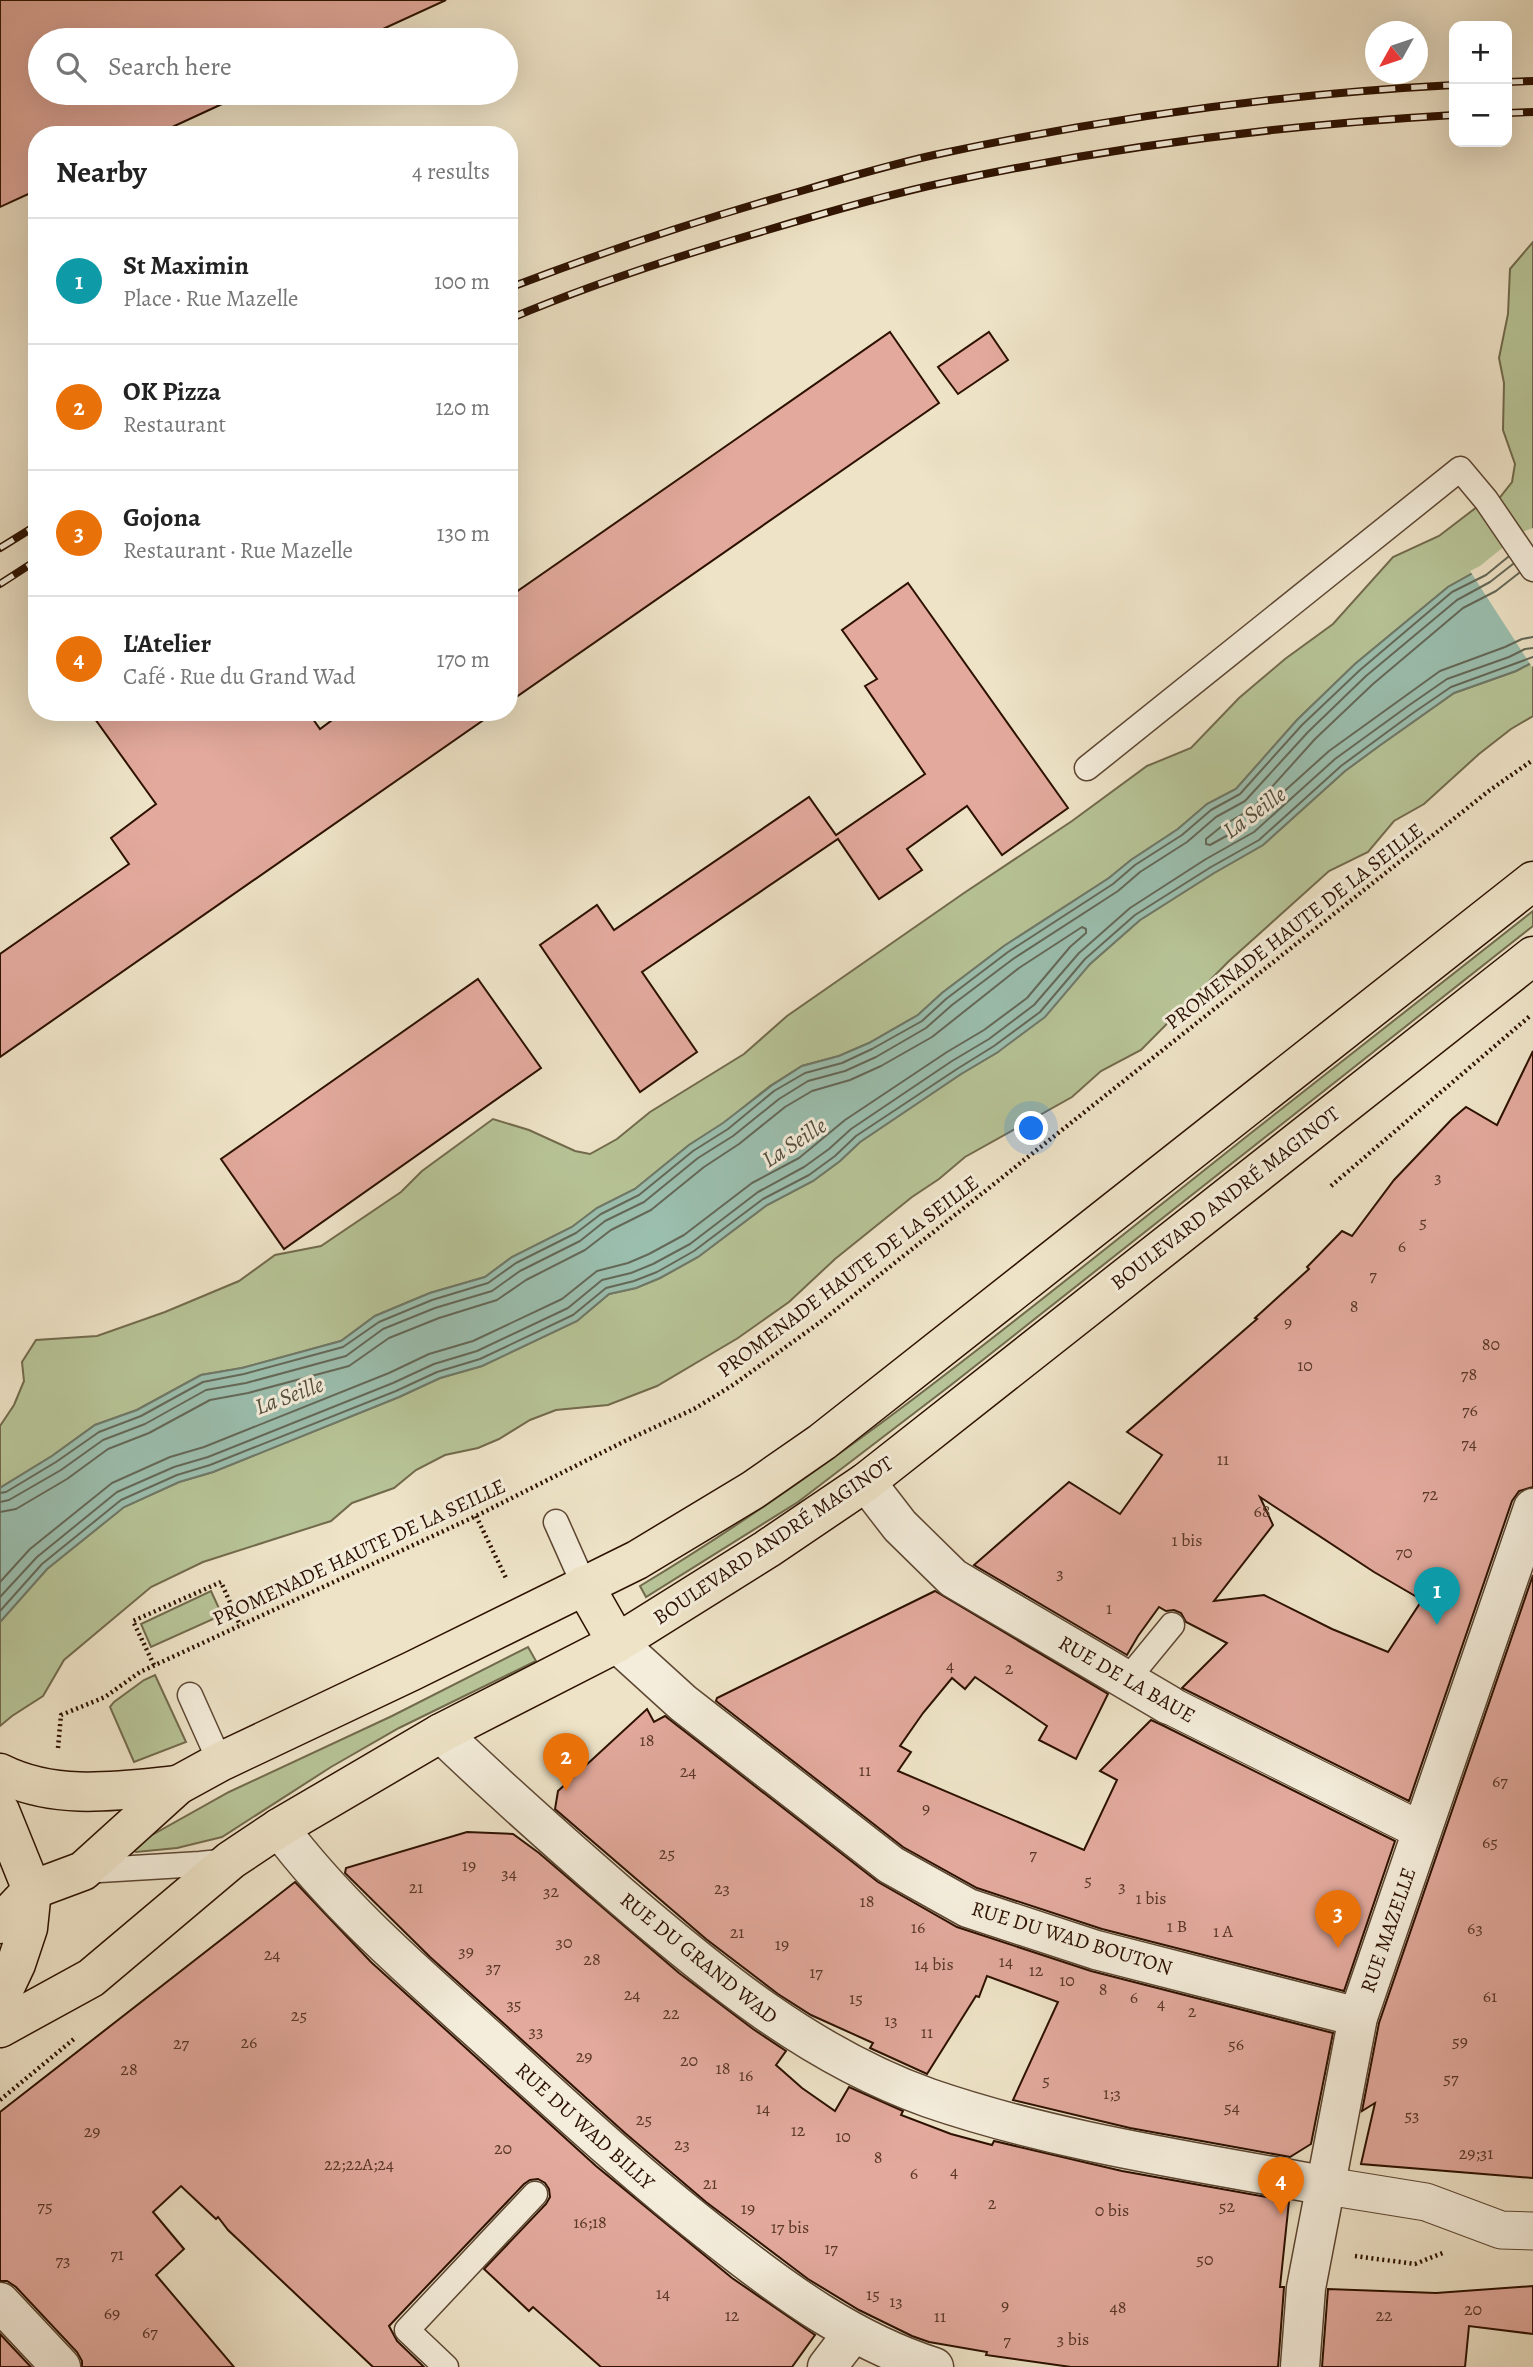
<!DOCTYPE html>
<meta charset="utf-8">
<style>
:root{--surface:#fff;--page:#f2f2f2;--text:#222;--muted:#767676;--line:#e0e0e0;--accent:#1a73e8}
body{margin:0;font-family:Alegreya,serif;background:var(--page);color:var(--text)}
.controls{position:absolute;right:21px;top:21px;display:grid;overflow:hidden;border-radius:14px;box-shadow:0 7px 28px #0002}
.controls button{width:63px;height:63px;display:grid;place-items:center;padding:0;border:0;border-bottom:2px solid var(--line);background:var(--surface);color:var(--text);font:35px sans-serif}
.compass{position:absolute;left:1365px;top:21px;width:63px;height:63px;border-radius:50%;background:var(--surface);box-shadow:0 7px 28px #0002;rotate:230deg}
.you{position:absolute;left:1032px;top:1129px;width:24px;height:24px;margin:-18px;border:5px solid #fff;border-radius:50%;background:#1a73e8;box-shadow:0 0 0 10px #1a73e833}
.badge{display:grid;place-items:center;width:46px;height:46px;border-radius:50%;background:var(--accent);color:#fff;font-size:23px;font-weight:700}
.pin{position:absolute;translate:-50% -58px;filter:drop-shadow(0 2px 4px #0008)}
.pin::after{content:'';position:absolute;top:37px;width:24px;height:21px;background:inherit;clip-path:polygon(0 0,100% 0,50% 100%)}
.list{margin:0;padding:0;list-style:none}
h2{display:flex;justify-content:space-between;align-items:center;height:91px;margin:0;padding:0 28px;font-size:30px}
h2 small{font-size:23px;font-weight:400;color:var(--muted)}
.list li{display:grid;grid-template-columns:46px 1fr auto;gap:21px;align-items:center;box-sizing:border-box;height:126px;padding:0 28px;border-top:2px solid var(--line)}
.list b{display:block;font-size:26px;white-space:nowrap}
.list p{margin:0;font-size:23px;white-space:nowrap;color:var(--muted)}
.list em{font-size:23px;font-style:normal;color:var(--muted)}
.icon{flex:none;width:38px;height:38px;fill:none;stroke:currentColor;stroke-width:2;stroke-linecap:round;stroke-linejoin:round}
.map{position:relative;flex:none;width:1533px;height:2367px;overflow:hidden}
.search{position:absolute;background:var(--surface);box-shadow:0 7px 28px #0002;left:28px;top:28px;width:490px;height:77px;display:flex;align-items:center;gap:18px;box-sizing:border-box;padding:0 24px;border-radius:38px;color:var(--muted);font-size:26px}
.panel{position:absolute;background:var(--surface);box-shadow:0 7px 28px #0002;left:28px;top:126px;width:490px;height:595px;border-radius:28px}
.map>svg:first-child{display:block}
.green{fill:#b7c497;stroke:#726a4c;stroke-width:2}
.water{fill:#9bbfaf;stroke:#6f7969;stroke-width:2}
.pier{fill:#eee3c7}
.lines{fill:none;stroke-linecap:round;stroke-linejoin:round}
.shore{stroke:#646858;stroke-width:2}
.building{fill:#e2a99c;stroke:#2d1100;stroke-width:2;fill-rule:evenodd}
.service-casing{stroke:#5d4632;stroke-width:27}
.pedestrian-casing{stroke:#5d4632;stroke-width:39}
.minor-casing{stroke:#5d4632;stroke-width:41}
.primary-casing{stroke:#2d1100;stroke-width:41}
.path{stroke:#2d1100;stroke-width:4.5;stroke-dasharray:2 3.5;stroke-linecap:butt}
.service{stroke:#f4eddb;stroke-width:24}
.pedestrian{stroke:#f4eddb;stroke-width:37}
.minor{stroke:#f4eddb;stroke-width:38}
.primary{stroke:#eee3c7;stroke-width:38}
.rail-casing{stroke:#2d1100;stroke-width:8}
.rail{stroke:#f4eddb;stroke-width:5;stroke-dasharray:16;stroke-linecap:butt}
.labels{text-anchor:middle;stroke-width:6;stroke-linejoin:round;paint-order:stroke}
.number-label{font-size:18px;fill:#5a3727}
.street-label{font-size:21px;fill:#2d1100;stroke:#f4eddb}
.water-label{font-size:23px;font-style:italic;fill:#544e3d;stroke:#f4eddb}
</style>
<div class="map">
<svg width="1533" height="2367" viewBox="0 0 1533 2367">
<rect width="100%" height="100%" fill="#eee3c7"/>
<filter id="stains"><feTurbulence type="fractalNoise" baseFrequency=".00286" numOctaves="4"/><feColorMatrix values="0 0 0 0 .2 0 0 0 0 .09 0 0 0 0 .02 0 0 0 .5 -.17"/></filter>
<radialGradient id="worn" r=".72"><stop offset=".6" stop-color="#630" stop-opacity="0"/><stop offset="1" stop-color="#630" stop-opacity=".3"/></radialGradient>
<g class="green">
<polygon points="1533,242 1533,532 1482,568 1448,587 1355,664 1297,720 1236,789 1207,804 1178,829 1131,860 1109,878 1004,946 942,993 918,1015 869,1043 839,1056 802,1066 770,1086 724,1123 689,1145 635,1189 597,1208 572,1227 512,1257 485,1277 430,1293 375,1316 341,1341 242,1368 201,1375 137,1410 95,1425 52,1456 0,1488 0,1426 14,1405 24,1381 22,1362 36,1340 97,1336 165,1312 239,1281 275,1255 321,1246 401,1192 422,1171 493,1119 529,1130 575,1151 590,1154 617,1139 650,1112 744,1054 787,1016 964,893 1072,821 1147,766 1191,748 1239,698 1285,659 1333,624 1393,557 1439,536 1486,500 1497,501 1512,482 1515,464 1503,430 1504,383 1499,358 1508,314 1510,269"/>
<polygon points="1533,662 1533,716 1511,729 1479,754 1424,804 1394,821 1368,852 1329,871 1229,961 1141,1050 1101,1071 1072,1097 965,1157 939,1179 912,1197 835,1259 789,1302 738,1338 657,1386 608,1405 556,1410 530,1420 499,1439 478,1448 445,1455 416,1470 394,1488 352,1503 331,1521 203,1562 151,1587 64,1660 43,1696 12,1716 0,1726 0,1622 47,1569 124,1507 179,1482 213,1472 399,1397 440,1378 482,1366 577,1321 609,1294 636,1288 660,1278 698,1257 767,1205 813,1181 840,1161 860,1142 961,1074 998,1052 1090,964 1140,920 1214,873 1263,845 1345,771 1379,746 1454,693 1516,671"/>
<path d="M1533,911V926L951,1385L798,1502L646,1597L640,1586C823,1476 986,1344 1153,1211C1279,1110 1407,1011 1533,911Z"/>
<polygon points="211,1591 222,1615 151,1647 141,1624"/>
<polygon points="528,1647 536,1661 399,1728 331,1767 222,1837 177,1848 136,1852 132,1849 136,1844 229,1792 392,1716"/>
<polygon points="155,1675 186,1742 134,1762 110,1707 114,1702 144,1680"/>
</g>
<polygon class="water" points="1482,568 1533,662 1516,671 1454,693 1379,746 1345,771 1263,845 1214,873 1140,920 1090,964 1045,1017 998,1052 961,1074 860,1142 840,1161 813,1181 767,1205 698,1257 660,1278 636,1288 609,1294 577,1321 482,1366 440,1378 399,1397 213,1472 179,1482 124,1507 47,1569 0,1622 0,1488 52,1456 95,1425 137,1410 201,1375 242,1368 341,1341 375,1316 430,1293 485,1277 512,1257 572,1227 597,1208 635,1189 689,1145 723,1123 771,1086 802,1066 839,1056 869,1043 918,1015 942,993 1004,946 1109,878 1131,860 1178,829 1207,804 1236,789 1297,720 1355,664 1448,587"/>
<polygon class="pier" points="1533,528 1533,666 1532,667 1470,571 1480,566 1522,532"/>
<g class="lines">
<g class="shore">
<polyline points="1519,573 1496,591 1463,608 1373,684 1315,739 1253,808 1222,826 1206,839 1206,844 1210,845 1248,824 1329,751 1440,671 1505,647 1522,639 1533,637"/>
<polyline points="0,1493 6,1492 56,1462 99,1432 141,1416 203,1382 244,1374 343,1347 379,1322 432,1300 488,1283 516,1263 576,1233 601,1214 639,1195 693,1151 728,1129 774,1091 805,1073 842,1063 872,1049 922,1021 946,999 1008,952 1113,884 1135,865 1182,835 1211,810 1240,794 1302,725 1360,670 1452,592 1486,575 1508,557"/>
<polyline points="0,1502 9,1500 61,1470 103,1440 145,1424 206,1390 246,1383 346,1356 383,1329 435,1308 492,1291 520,1271 580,1241 605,1221 644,1202 698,1158 733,1136 779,1099 808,1081 845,1071 876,1057 926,1028 952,1005 1013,959 1118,891 1140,872 1187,842 1216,817 1245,801 1308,732 1366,676 1457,600 1490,582 1513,564"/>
<polyline points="0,1512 16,1509 67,1479 108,1449 149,1433 210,1400 248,1393 349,1366 389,1338 439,1318 497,1300 526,1280 585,1250 611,1230 651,1210 704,1167 739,1144 785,1107 812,1091 850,1080 881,1066 932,1037 1019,968 1082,927 1086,929 1086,933 1070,947 1027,998 984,1030 947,1052 845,1120 799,1158 752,1183 684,1235 649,1254 628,1263 597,1271 562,1299 473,1341 429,1354 389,1373 204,1447 170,1457 112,1483 30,1549 0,1582"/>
<polyline points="0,1597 37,1557 117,1492 174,1467 208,1457 393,1383 434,1364 477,1351 568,1308 602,1280 631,1273 653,1264 690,1244 758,1192 804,1167 829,1149 851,1129 952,1061 989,1039 1034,1005 1079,953 1130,908 1206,859 1254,832 1335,759 1408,706 1447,679 1509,657 1525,649 1533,648"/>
<polyline points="0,1611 42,1564 121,1500 177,1475 210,1465 396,1391 437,1372 480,1359 573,1315 606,1288 634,1281 657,1272 694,1251 763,1199 809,1175 835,1156 856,1136 957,1069 994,1046 1040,1012 1085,959 1135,915 1211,867 1259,840 1341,766 1413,713 1451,687 1533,657"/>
</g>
</g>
<g class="building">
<polygon points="0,0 446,0 359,40 40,40 40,93 246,93 155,135 37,135 37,190 0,207"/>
<polygon points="890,332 939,403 509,702 509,597"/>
<polygon points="989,332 1008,360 958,394 938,367"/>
<polygon points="908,583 1068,808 1002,855 967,806 907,849 922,870 879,899 838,839 642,972 697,1052 640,1092 540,945 597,905 614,930 809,797 836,835 925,774 865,686 877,679 842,630"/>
<polygon points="90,712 308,712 320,729 343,712 495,712 0,1057 0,954 129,864 111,838 156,804"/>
<polygon points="478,979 541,1068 284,1249 221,1159"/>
<path d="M1533,1051V1487L1519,1491L1512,1501L1409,1801L1182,1688L1227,1643L1186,1622L1181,1613L1174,1610L1166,1611L1159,1607L1138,1636L1127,1655L974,1565L1069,1482L1120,1514L1162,1455L1127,1432L1257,1319L1255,1318L1309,1269L1307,1267L1342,1231L1352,1236L1394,1180L1452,1119L1466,1107L1497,1125ZM1260,1497L1374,1572L1422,1600L1388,1652L1332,1629L1264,1595L1214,1601L1273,1525Z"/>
<polygon points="1533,1575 1533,2178 1361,2164 1375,2103 1362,2111 1379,2023"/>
<polygon points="935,1591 1108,1694 1076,1759 1039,1740 1047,1726 975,1677 965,1689 952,1678 923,1713 900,1746 911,1752 898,1771 1084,1850 1117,1780 1100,1771 1151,1720 1162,1725 1395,1841 1344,1991 1102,1929 977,1888 903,1847 716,1701 717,1698"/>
<polygon points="647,1709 654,1722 665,1716 878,1882 957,1927 1091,1971 1333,2033 1311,2144 1290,2157 1130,2128 1013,2100 1058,2002 987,1976 979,1997 976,1996 927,2074 870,2048 873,2043 811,2015 778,1994 706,1939 555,1809 558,1791"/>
<polygon points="467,1832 513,1834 539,1853 679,1973 753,2029 786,2051 776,2065 802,2088 835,2111 849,2087 903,2111 901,2115 951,2134 992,2145 994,2141 1122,2171 1289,2201 1280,2287 1284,2287 1278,2367 1071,2367 986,2355 987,2352 929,2342 912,2336 859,2310 808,2279 706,2202 625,2133 430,1957 345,1873 346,1868"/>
<polygon points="295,1882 371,1962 596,2166 732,2278 815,2335 792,2367 601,2367 533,2307 529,2311 484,2269 546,2204 550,2197 549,2189 545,2183 538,2179 530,2180 524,2184 389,2326 397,2341 424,2367 373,2367 228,2230 218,2217 216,2219 181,2186 153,2212 184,2249 156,2275 234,2367 82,2367 82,2361 77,2352 16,2287 7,2281 0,2281 0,2112"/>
<polygon points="1533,2286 1533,2334 1469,2326 1465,2367 1322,2367 1328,2289 1436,2293"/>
<polygon points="0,2334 31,2367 0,2367"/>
</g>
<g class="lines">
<defs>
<g id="service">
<polyline points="1087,768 1460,469 1486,500 1533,569"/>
<polyline points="556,1522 584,1585"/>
<polyline points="1126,1681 1172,1625"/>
<polyline points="190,1695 220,1762"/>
<polyline points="83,1871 200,1864 229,1861"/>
<polyline points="446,2367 407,2330 535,2194"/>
</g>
<g id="pedestrian">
<polyline points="1169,1705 1422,1831"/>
<polyline points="1327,2186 1426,2202 1501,2230 1533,2231"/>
</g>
<g id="minor">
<polyline points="866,1482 900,1526 953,1578 1169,1705"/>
<polyline points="617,1643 683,1703 891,1865 968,1908 1096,1950 1358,2017"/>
<path d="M441,1733C499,1789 560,1843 621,1896C715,1977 811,2056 929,2098C1057,2142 1194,2161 1327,2186"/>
<path d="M279,1828C343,1913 426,1982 504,2053C575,2118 645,2182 721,2241C787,2293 853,2341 934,2367"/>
<polyline points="0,2302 61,2367"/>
<polyline points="827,2367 853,2333"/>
<polyline points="1300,2367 1306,2288 1358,2017 1533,1508"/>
</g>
<g id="primary">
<polyline points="584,1585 617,1643"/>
<path d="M0,1773C56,1801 118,1791 178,1785"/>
<polyline points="0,1811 32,1890 28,1928 16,1964 0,1998"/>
<polyline points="0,1924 32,1890 83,1871 178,1785 220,1762 412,1671 637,1560 753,1490 822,1442 1533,881"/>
<polyline points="0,2028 91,1978 231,1860 279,1828 441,1733 617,1643 767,1549 866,1482 1533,956"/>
</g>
</defs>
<use href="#service" class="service-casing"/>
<use href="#pedestrian" class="pedestrian-casing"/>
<use href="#minor" class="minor-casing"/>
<use href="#primary" class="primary-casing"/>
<g class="path">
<polyline points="1331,1186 1530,1016"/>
<polyline points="476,1516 506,1578"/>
<polyline points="154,1665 133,1621 221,1582 240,1625"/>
<polyline points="58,1748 61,1715 105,1697 140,1672 476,1516 625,1441 694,1409 733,1385 819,1323 1490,790 1533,760"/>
<polyline points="0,2100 75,2038"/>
<polyline points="1355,2256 1415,2264 1445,2252"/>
</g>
<use href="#service" class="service"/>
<use href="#pedestrian" class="pedestrian"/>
<use href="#minor" class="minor"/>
<use href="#primary" class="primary"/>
<defs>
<g id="rail">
<polyline points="1507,82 1533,81"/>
<polyline points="1507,113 1533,112"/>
<path d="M509,288C605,251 702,219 801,191C845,178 889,165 934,155C1106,118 1279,94 1454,85"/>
<path d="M509,319C592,284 678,256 764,231C824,213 885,195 947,182C1115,146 1283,125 1454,115"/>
<polyline points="0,548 37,525"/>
<polyline points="0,584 37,560"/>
</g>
</defs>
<use href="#rail" class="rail-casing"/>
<use href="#rail" class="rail"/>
</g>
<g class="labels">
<g class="number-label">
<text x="1438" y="1183">3</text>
<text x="1423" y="1228">5</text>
<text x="1402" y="1252">6</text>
<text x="1373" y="1281">7</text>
<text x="1354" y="1312">8</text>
<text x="1288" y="1328">9</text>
<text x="1491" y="1350">80</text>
<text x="1305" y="1371">10</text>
<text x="1469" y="1380">78</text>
<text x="1470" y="1416">76</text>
<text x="1469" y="1449">74</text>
<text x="1223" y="1465">11</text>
<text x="1430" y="1500">72</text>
<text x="1262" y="1517">68</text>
<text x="1187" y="1546">1 bis</text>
<text x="1404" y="1558">70</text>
<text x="1060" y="1579">3</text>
<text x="1109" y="1614">1</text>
<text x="950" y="1671">4</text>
<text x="1009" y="1674">2</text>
<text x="647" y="1746">18</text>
<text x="865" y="1776">11</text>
<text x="688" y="1777">24</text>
<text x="1500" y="1787">67</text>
<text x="926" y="1814">9</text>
<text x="1490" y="1848">65</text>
<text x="667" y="1859">25</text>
<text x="1033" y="1860">7</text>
<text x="469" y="1871">19</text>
<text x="509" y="1879">34</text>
<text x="1088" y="1886">5</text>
<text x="1122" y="1892">3</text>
<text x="416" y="1893">21</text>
<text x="722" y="1894">23</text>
<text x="551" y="1897">32</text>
<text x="1151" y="1904">1 bis</text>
<text x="867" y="1907">18</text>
<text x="1177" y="1932">1 B</text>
<text x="918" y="1933">16</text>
<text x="1475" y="1934">63</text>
<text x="1223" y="1937">1 A</text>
<text x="737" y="1938">21</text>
<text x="564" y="1948">30</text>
<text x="782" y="1950">19</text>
<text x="466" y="1957">39</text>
<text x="272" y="1960">24</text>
<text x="592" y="1965">28</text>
<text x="1006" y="1967">14</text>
<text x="934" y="1970">14 bis</text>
<text x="493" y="1973">37</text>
<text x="1036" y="1976">12</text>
<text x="816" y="1978">17</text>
<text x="1067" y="1986">10</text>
<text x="1103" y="1995">8</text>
<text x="632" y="2000">24</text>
<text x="1490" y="2002">61</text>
<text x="1134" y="2003">6</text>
<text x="856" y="2004">15</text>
<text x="1161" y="2009">4</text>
<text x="514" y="2010">35</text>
<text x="1192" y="2017">2</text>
<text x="671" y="2019">22</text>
<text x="299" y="2021">25</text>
<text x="891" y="2026">13</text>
<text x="536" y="2037">33</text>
<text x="927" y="2038">11</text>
<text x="1460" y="2047">59</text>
<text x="249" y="2048">26</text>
<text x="181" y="2049">27</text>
<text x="1236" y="2050">56</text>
<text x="584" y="2062">29</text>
<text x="689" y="2066">20</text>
<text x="723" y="2074">18</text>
<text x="129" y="2075">28</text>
<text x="746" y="2081">16</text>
<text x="1451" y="2084">57</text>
<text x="1046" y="2086">5</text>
<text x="1112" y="2099">1;3</text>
<text x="1232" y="2113">54</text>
<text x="763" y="2114">14</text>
<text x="1412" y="2121">53</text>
<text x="644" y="2125">25</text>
<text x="798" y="2136">12</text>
<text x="92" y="2137">29</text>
<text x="843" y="2142">10</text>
<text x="682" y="2150">23</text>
<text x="503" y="2154">20</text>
<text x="1476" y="2159">29;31</text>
<text x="878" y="2163">8</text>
<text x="359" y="2170">22;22A;24</text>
<text x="954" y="2177">4</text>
<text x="914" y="2179">6</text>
<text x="710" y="2189">21</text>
<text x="992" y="2209">2</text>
<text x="45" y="2212">75</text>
<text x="1227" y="2212">52</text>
<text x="748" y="2214">19</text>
<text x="1112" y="2216">0 bis</text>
<text x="590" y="2228">16;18</text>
<text x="790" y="2233">17 bis</text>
<text x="831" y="2254">17</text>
<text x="117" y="2260">71</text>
<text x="1205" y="2265">50</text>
<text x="63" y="2266">73</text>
<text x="663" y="2299">14</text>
<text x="873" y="2300">15</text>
<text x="896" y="2307">13</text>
<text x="1005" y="2311">9</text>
<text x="1118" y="2313">48</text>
<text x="1473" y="2315">20</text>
<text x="112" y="2319">69</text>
<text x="732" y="2321">12</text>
<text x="1384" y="2321">22</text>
<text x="940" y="2322">11</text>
<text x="150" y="2338">67</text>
<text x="1073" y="2345">3 bis</text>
<text x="1007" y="2346">7</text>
</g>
<g class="street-label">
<text transform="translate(1294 926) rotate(-38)" y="7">PROMENADE HAUTE DE LA SEILLE</text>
<text transform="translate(1225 1198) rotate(-38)" y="7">BOULEVARD ANDRÉ MAGINOT</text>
<text transform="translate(848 1276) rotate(-37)" y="7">PROMENADE HAUTE DE LA SEILLE</text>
<text transform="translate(773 1540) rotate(-34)" y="7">BOULEVARD ANDRÉ MAGINOT</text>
<text transform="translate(359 1552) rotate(-25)" y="7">PROMENADE HAUTE DE LA SEILLE</text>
<text transform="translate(1127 1679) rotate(30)" y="7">RUE DE LA BAUE</text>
<text transform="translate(1388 1930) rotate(-71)" y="7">RUE MAZELLE</text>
<text transform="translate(1072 1938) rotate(17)" y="7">RUE DU WAD BOUTON</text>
<text transform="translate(699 1958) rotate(39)" y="7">RUE DU GRAND WAD</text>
<text transform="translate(585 2126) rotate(42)" y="7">RUE DU WAD BILLY</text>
</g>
<g class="water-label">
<text transform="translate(1254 812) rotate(-36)" y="8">La Seille</text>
<text transform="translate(794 1142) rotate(-33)" y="8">La Seille</text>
<text transform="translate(289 1395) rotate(-20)" y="8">La Seille</text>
</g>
</g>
<rect width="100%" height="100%" filter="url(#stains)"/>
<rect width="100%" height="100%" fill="url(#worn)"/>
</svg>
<div class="controls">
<button>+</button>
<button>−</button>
</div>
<svg class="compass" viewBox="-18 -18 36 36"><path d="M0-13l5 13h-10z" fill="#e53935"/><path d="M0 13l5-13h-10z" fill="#767676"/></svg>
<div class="you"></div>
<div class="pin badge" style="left:1437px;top:1625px;background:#0f9aa8">1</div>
<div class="pin badge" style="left:566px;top:1791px;background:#e8710a">2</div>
<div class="pin badge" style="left:1338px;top:1948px;background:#e8710a">3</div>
<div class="pin badge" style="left:1281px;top:2215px;background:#e8710a">4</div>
<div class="search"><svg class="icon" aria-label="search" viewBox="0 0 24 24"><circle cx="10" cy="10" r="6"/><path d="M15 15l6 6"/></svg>Search here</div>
<section class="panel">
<h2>Nearby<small>4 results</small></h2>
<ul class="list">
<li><span class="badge" style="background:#0f9aa8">1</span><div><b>St Maximin</b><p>Place · Rue Mazelle</p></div><em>100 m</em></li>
<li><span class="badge" style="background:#e8710a">2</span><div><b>OK Pizza</b><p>Restaurant</p></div><em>120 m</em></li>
<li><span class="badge" style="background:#e8710a">3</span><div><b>Gojona</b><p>Restaurant · Rue Mazelle</p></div><em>130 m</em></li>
<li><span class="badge" style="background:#e8710a">4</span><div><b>L'Atelier</b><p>Café · Rue du Grand Wad</p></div><em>170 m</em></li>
</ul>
</section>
</div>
